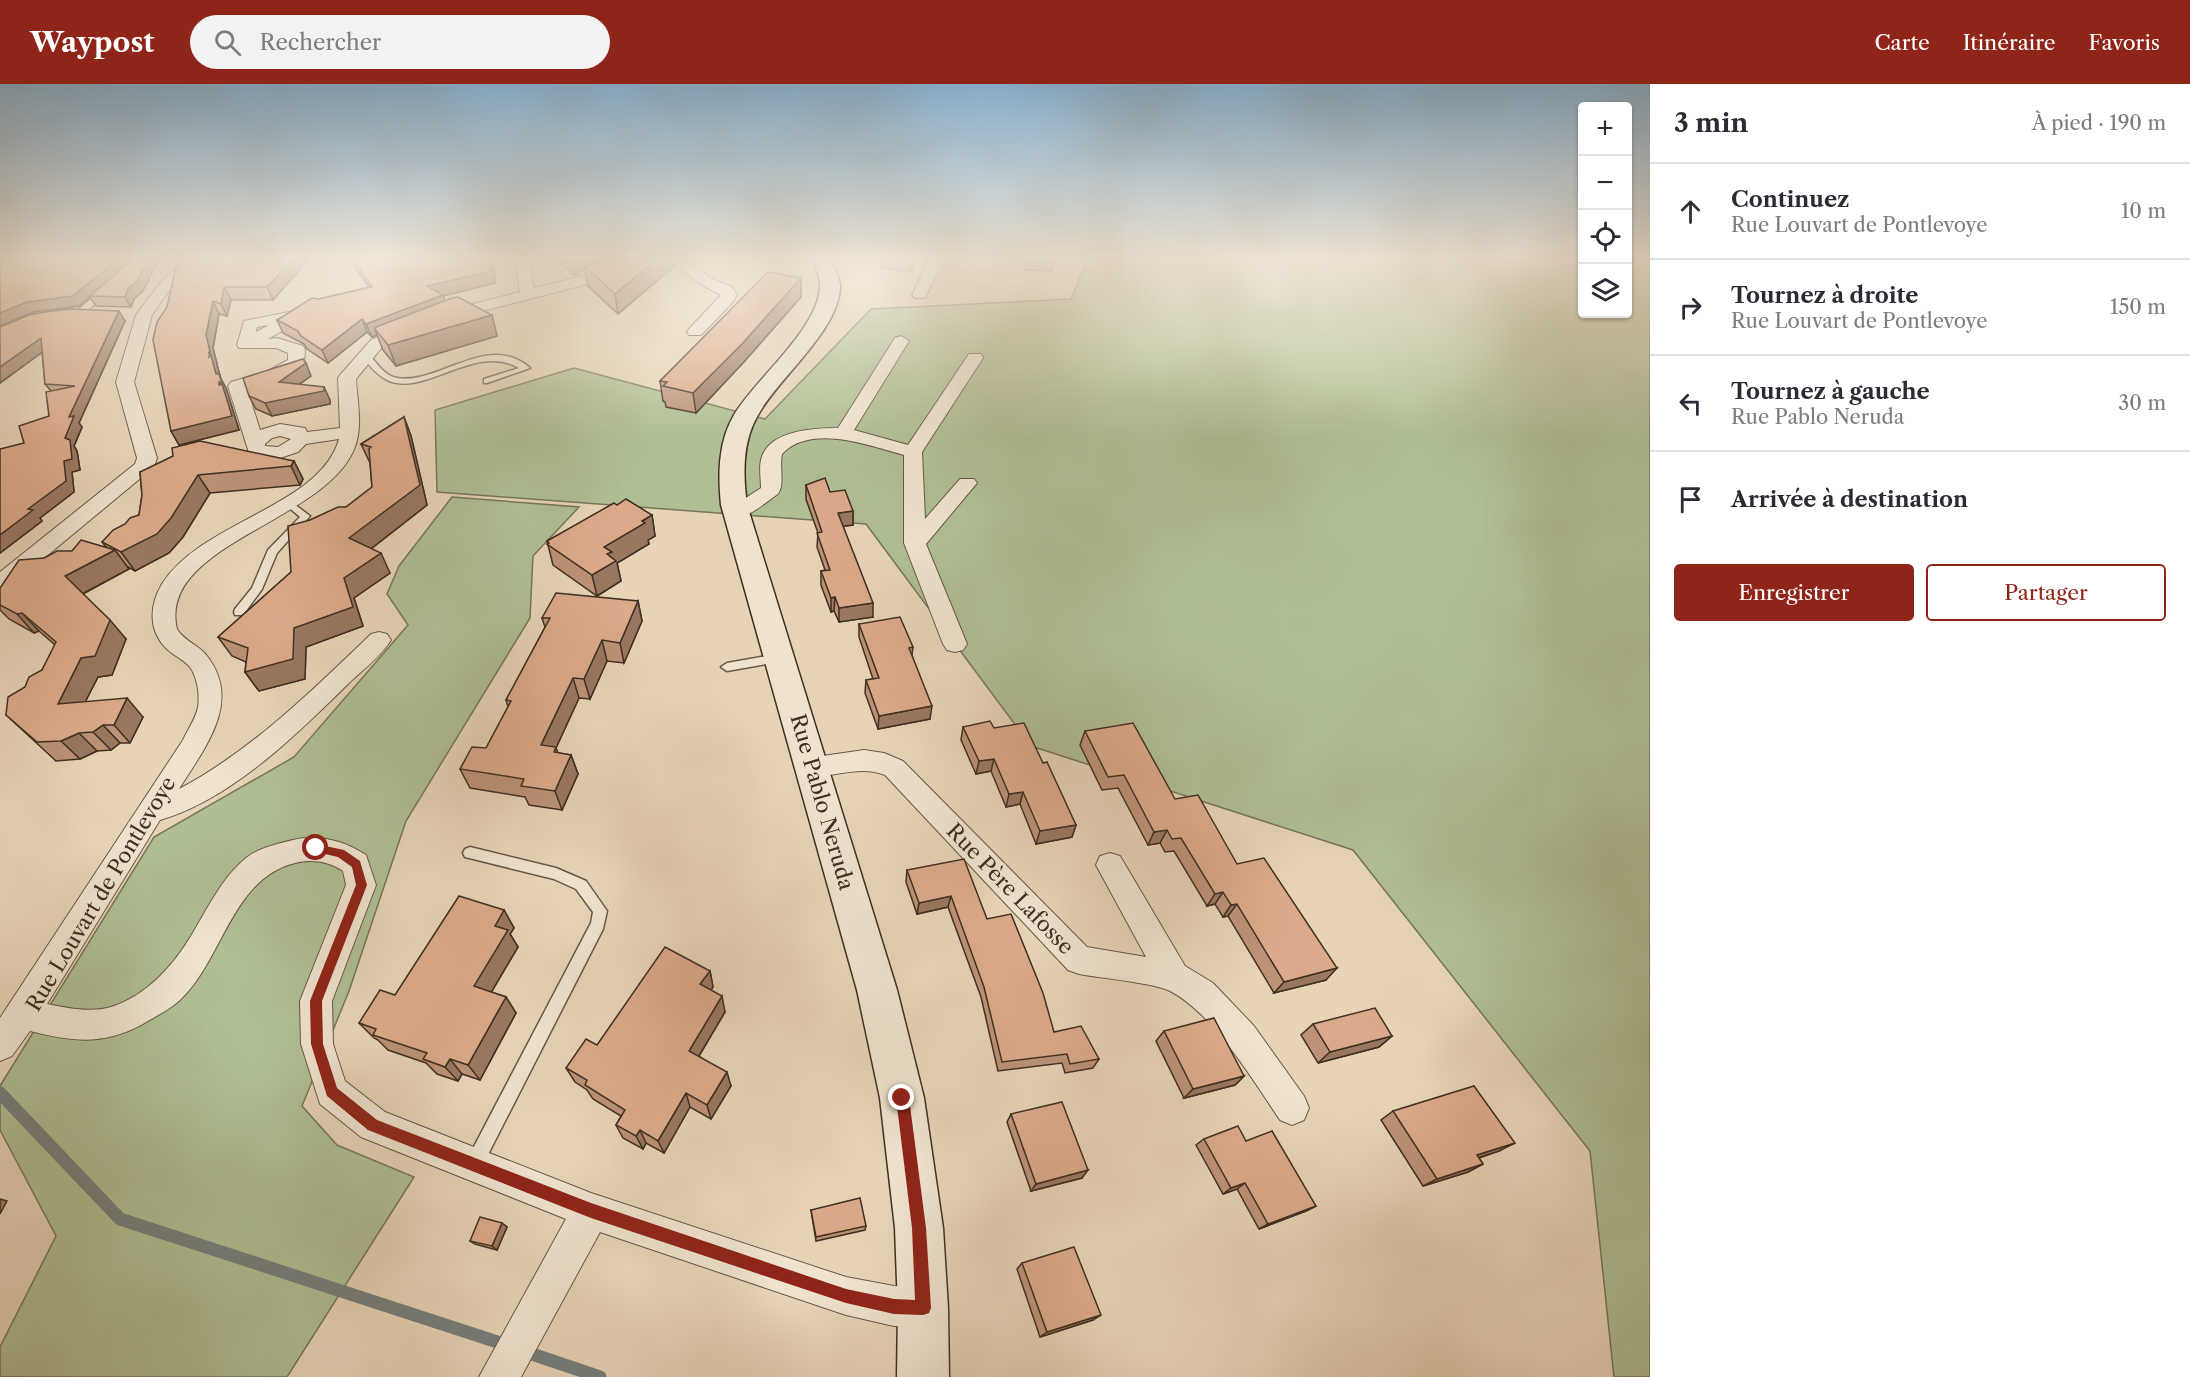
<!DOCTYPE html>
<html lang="fr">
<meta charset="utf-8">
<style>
:root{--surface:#fff;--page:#f2f2f3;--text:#2b2b33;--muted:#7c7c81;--line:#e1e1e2;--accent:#8f2418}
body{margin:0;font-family:"Libre Caslon Text",serif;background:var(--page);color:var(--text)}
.controls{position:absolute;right:18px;top:18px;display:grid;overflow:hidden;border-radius:6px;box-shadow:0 2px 4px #0004}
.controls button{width:54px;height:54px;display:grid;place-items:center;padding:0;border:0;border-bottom:2px solid var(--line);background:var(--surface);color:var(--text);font:30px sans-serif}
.stop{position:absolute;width:18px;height:18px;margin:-14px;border:4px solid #8f2418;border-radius:50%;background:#fff}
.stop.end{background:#8f2418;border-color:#fff;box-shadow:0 2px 6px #0008}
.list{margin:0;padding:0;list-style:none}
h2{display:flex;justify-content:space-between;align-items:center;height:78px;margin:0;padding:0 24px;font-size:26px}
h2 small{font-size:20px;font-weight:400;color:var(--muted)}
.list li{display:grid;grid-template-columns:39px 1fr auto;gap:18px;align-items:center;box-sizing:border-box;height:96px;padding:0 24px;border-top:2px solid var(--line)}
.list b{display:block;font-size:22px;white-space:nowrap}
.list p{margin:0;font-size:20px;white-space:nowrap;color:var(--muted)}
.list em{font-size:20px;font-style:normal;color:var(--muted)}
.actions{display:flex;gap:12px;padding:18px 24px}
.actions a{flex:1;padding:14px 0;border:2px solid var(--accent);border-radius:6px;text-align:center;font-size:21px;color:var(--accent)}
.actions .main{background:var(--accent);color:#fff}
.icon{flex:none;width:33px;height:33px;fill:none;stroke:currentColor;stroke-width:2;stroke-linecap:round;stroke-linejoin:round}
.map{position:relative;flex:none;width:1650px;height:1293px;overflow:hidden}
header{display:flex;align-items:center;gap:36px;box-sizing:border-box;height:84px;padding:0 30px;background:var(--accent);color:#fff}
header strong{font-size:28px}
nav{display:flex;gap:33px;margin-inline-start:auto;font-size:21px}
.search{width:420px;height:54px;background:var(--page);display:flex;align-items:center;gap:15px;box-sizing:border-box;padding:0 21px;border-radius:33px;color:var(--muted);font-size:22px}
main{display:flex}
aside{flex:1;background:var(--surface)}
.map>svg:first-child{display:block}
.green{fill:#afbe93;stroke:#77765a;stroke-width:1.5}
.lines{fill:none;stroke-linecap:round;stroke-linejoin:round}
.stream{stroke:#767f7d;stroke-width:13}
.service-casing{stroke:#695847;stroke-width:3}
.minor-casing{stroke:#695847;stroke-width:2}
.secondary-casing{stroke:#3f2f22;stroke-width:3}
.service{fill:#efe3d0;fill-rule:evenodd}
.minor{fill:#efe3d0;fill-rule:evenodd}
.secondary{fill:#efe3d0;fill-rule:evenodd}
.wall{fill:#bd9277;stroke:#3f2f22;stroke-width:1.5}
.shaded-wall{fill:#9a7761;stroke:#3f2f22;stroke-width:1.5}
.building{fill:#dcaa8a;stroke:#3f2f22;stroke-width:1.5}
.route{fill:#8f2418}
.labels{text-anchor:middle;stroke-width:6;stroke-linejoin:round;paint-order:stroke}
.street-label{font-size:21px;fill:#3f2f22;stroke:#efe3d0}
</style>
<header>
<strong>Waypost</strong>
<div class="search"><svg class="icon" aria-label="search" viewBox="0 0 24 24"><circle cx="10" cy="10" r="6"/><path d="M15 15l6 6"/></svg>Rechercher</div>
<nav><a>Carte</a><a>Itinéraire</a><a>Favoris</a></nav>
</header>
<main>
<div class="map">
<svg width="1650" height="1293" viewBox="0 0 1650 1293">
<rect width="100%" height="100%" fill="#e7d4b7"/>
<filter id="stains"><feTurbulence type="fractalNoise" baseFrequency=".00333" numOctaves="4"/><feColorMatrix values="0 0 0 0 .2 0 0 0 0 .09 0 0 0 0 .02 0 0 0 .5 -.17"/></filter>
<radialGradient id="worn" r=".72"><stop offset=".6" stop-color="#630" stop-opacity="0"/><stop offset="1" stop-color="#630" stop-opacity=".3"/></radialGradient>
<g class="green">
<polygon points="1088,175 1582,175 1582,230 1628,230 1628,175 1650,175 1650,1293 1614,1293 1590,1067 1353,766 1031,662 866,440 437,408 435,326 574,284 765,335 871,225 1071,215"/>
<polygon points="452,413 579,423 533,472 530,534 406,737 349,907 302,1022 337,1061 414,1093 287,1293 0,1293 0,1263 56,1152 0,1046 0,1002 154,753 294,673 408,541 387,510 399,482"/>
</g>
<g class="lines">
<g class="stream">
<polyline points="0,1009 120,1135 510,1262"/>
<polyline points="523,1267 600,1293"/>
</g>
<defs>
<g id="service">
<polygon points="101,206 108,208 83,231 77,231 77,227"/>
<path d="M363,270H369C376,279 385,292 397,294C439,301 488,247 530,284L487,299H484V295L519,284C475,258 424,314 387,296C377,291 370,282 363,274Z"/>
<polygon points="290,417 310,432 277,469 262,505 243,531 235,531 234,528 235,525 252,504 268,466 300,433 285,420"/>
<polygon points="779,570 783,571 785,574 783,577 727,587 721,583 727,579"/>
<polygon points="470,763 556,784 586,797 607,827 603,845 480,1086 474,1088 468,1086 466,1080 468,1074 591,839 593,828 576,805 554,795 465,773 463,769 465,765"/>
</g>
<g id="minor">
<polygon points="187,175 202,175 170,205 152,231 134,298 157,374 154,383 8,504 0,506 0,488 135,380 137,374 116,298 136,231 160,199"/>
<polygon points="515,175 529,175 534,204 651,175 685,175 712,195 732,203 737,211 732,219 701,251 689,251 687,248 689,245 721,211 702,201 669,177 654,183 444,237 438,235 436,232 438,229 520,208"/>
<polygon points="930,175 965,175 963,178 941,182 925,214 915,214 912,211"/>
<path d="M299,226L305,228L307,231L305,234L268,255L277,254L303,262L305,266L304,278L278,296L247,305L260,346L280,340L305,344L307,348L340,344L338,294L341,290L371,256L410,240L418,245L416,248L383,262L356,295C357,316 363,341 355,363C327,438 157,460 177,545C184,557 199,561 207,572C243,618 204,665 179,705C251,667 313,606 371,550L379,548L387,550L391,556C381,572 363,586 349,599C297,650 232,715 160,736L47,920C67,924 91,929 111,923C146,912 173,882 191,852C208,824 221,795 246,774C259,764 277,760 293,756C319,750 344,757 366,771L376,801L332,917L333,960L345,997L385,1028L591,1109L846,1193L894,1202L923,1204L937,1210L943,1224L937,1238L923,1244L894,1242L846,1231L600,1148L521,1293H479L566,1135L361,1053L320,1020L301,960L300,917L346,801L343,787C328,777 312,775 295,779C231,795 223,876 180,916C168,927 154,933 141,941C102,962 71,957 30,947L12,972L0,977V934L183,656C188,645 196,634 198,623C200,610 197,593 190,583C184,576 175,572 168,566C148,548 149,522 162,500C201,437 320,423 339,355L306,360L298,368L280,374H268L249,369L228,302L231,298L266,288L288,276V269L276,264H239L237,261L244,237ZM269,241L256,248L257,243ZM280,352L291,355L278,363L265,362V360L272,354Z"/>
<path d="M901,252L909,257L854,346L908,361L969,270H981L983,274L922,368L925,435L960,395H974L977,399L926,460L967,560L963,566L955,568L947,566L943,560L904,459V371C870,362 811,339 782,370C779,383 785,400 778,410C764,419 747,437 730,432L727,428L730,424L761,404C761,393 758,380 763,370C774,346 815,344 838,344L895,254Z"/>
<path d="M864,666L884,669L903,677L1087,863L1146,873L1096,781L1100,772L1110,769L1120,772L1185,882L1213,899L1254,942L1304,1012L1309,1024L1304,1036L1292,1041L1280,1036C1252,995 1214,930 1170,907C1155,899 1099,894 1079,890L1068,886L885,691C857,679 828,698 802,689L798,682L802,675Z"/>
</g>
<path id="secondary" d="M812,175H830C834,183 839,192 840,201C841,245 778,294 758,331C742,358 743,391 747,421L897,906L924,1014L943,1144L948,1224L949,1293H897L898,1224L895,1144L880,1014L857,906L721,421C718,391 718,358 734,331C756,294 820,244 820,201C820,192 815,183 812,175Z"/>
</defs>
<use href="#service" class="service-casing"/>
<use href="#minor" class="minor-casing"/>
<use href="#secondary" class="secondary-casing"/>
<use href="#service" class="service"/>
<use href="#minor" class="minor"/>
<use href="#secondary" class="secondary"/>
</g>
<g class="wall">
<polygon points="186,175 309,175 273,216 231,216 227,232 219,230 213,264 217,280 217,281 221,295 226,304 239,346 179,361 171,347 167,223"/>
<polygon points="349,175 493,175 495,199 443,212 445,217 492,231 497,252 396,282 383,266 377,251 372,253 367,248 328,279 307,265 304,260 283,249 277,236 319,215 369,203"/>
<polygon points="556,175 597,175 588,181 615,175 672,175 673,183 618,230 588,202 584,184 575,191"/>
<polygon points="882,175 917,175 910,188 882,184"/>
<polygon points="1024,175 1052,175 1053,180 1052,187 1025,186"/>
<polygon points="0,179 143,207 134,215 131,223 96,222 90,213 79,222 33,228"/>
<polygon points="801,194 801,213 743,279 696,329 666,323 665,318 663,317 660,297"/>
<polygon points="125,237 79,339 82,343 74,362 77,367 80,386 72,388 74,408 40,434 42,437 0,469 24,359 49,332 51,307 45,300 42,268 0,299 0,243"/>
<polygon points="311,292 300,300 330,316 330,320 272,332 256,325 249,312"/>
<polygon points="404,333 411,352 427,421 371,465 390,489 354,514 363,542 306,563 305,595 259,607 245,588 246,578 232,572 218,553 291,488 310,436 346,423 372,403 370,379 361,360"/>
<polygon points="294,377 303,395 300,401 210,409 183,453 169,469 135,487 128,483 129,485 83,510 126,555 112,591 98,593 85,618 143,633 130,659 120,659 111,666 97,667 80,675 56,677 6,631 25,603 42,586 55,561 39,547 34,549 9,535 0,526 0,504 44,474 72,467 106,463 102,458 139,431 142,411 140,388"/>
<polygon points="806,401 830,408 853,427 853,441 843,442 873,533 839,538 834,527 831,528 821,501 821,487 825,486 817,463 818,449 806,415"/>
<polygon points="617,421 652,431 655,452 648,456 649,460 617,479 621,497 597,512 553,481 547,457"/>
<polygon points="638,517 642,537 624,579 607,577 590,615 579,614 556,664 558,669 571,671 578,690 562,726 529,721 525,713 470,704 460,685 486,664 508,623 506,616 545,543 542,534"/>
<polygon points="859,540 913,563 912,571 930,635 878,645 865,609 866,596 873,595 859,553"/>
<polygon points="963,643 994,644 1043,679 1076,741 1072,753 1036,760 1020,720 1006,723 991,687 976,690 961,656"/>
<polygon points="1085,647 1175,715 1237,780 1326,896 1274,909 1228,832 1223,833 1215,820 1207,822 1174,767 1165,768 1160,759 1148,761 1118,704 1102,706 1080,661"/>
<polygon points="907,786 987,835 1054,948 1099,975 1093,984 1065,989 1062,979 998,987 981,913 948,823 917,830 906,798"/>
<polygon points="504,826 514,844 510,850 518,863 491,908 506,913 516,929 480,996 462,990 458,997 437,990 426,979 388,966 378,956 374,954 359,939"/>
<polygon points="710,887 713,903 711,906 725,928 699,972 731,1002 711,1035 690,1023 664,1069 646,1059 643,1065 623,1054 616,1041 621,1032 593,1015 587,1006 575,998 566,984 597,961"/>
<polygon points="1313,940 1392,952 1379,963 1318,979 1301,951"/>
<polygon points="1164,947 1244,992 1235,1001 1184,1014 1156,957"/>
<polygon points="1393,1027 1499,1067 1479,1074 1483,1080 1468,1088 1423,1102 1381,1036"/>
<polygon points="1011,1030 1082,1094 1031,1107 1007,1038"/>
<polygon points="1204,1055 1246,1057 1316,1122 1306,1127 1259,1145 1237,1105 1223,1110 1196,1061"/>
<polygon points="811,1126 866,1142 865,1146 816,1157"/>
<polygon points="502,1139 507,1143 497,1166 475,1160 470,1157"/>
<polygon points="1022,1179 1093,1236 1040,1253 1017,1185"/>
</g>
<g class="shaded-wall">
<polygon points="0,175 12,175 0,178"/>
<polygon points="118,175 135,175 79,222 33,228 0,242 0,229"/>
<polygon points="149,175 159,175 143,207 134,215 131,223 125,213 128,205"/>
<polygon points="293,175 309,175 273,216 267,203"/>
<polygon points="490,175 493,175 495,199 443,212 447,223 375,245 377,251 372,253 366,240 427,202"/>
<polygon points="578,175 597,175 585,183 584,182 584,184 575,191 573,178"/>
<polygon points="657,175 672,175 673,183 618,230 615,210"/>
<polygon points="911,175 917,175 910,188"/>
<polygon points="801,194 801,213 743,279 696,329 693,309"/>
<polygon points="224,203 231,216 227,232 221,220"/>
<polygon points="213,217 219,230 213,264 217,280 217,281 221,295 226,304 239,346 179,361 171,347 225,309 209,272 206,251"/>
<polygon points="119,227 125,237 79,339 82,343 74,362 77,367 80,386 72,388 74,408 40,434 42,437 0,469 0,451 28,425 65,354 69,333"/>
<polygon points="492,231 497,252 396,282 388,261"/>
<polygon points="362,235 367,248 328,279 322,266"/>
<polygon points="41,254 48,264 0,299 0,283"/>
<polygon points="306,279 311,292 285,310 279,298"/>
<polygon points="324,303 330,316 330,320 272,332 265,319"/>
<polygon points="404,333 411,352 427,421 359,474 349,454"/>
<polygon points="294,377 303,395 300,401 291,382"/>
<polygon points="198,391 210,409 183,453 169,469 135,487 121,468"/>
<polygon points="853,427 853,441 838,443 838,429"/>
<polygon points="652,431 655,452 648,456 649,460 617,479 621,497 597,512 592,491 604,463"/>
<polygon points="115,466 129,485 80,511 65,492"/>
<polygon points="381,469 390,489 354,514 363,542 306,563 305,595 259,607 245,588 294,544 344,494"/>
<polygon points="835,513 834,527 831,528 831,514"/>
<polygon points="638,517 642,537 624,579 620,559"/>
<polygon points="873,519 873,533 839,538 839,524"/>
<polygon points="22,529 39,547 34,549 17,530"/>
<polygon points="110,536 126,555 112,591 98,593 75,638 58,620 81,574"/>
<polygon points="602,556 607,577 590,615 584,595"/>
<polygon points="573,594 579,614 556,664 563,683 541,661"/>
<polygon points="127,614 143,633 130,659 114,641"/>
<polygon points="932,622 930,635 878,645 879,632"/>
<polygon points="103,641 120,659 111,666 93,648"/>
<polygon points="79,649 97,667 80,675 61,657"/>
<polygon points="571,671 578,690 562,726 555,707"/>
<polygon points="994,675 991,687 976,690 979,677"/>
<polygon points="1023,708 1020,720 1006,723 1009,710"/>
<polygon points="1076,741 1072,753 1036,760 1040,747"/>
<polygon points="1167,746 1160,759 1148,761 1154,748"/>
<polygon points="1223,808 1215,820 1207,822 1215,810"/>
<polygon points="951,812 948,823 917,830 919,819"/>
<polygon points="1237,820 1228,832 1223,833 1231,821"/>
<polygon points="504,826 514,844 510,850 518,863 485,919 474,902 495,842"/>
<polygon points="1337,884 1326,896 1274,909 1284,898"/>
<polygon points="710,887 713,903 704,917 700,900"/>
<polygon points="722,912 725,928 693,982 689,967"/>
<polygon points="506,913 516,929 480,996 468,981"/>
<polygon points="1392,952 1379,963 1318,979 1330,968"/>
<polygon points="450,975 462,990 458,997 445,983"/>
<polygon points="727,988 731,1002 711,1035 707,1021"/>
<polygon points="1244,992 1235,1001 1184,1014 1193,1005"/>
<polygon points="686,1009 690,1023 664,1069 658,1057"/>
<polygon points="640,1046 646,1059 643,1065 636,1052"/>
<polygon points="1515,1059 1499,1067 1462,1079 1477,1071"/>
<polygon points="1483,1080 1468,1088 1423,1102 1437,1095"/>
<polygon points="1088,1086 1082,1094 1031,1107 1036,1100"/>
<polygon points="1245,1099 1237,1105 1223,1110 1231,1104"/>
<polygon points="0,1115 7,1117 0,1130"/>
<polygon points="1316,1122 1306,1127 1259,1145 1268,1140"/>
<polygon points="502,1139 507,1143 497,1166 492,1162"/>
<polygon points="1101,1231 1093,1236 1040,1253 1047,1248"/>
</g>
<g class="building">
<polygon points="16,175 118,175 73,212 27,218 0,229 0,179"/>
<polygon points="133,175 149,175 137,197 128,205 125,213 90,212"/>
<polygon points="186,175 293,175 267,203 224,203 221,220 213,217 206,251 210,267 208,269 210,268 209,273 211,271 216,290 219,290 222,300 219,298 219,301 222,300 232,332 171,347 153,256 157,238 167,223 176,183"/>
<polygon points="353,175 490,175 491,187 427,202 443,211 366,240 362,235 322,266 301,252 298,247 277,236 312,214 319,215 372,203"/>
<polygon points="568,175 578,175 573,178"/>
<polygon points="615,175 657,175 615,210 584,182"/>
<polygon points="1026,175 1052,175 1053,180 1026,179"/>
<polygon points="768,188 801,194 742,260 693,309 663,302 667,298 660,297"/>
<polygon points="458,213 492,231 388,261 375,245 376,243 452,214"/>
<polygon points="69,225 119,227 69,333 74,332 65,354 70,356 72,375 64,377 66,397 28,425 33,426 0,451 0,365 24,359 19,342 49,332 46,308 75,302 45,300 41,254 0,283 0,243 29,231 45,228"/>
<polygon points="303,275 306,279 279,298 324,303 324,307 265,319 249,312 243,294"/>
<polygon points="404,333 420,401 349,454 381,469 344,494 353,523 294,544 293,575 245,588 248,564 218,553 291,488 288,442 310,436 338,423 346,423 372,403 369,365 371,363 361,360"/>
<polygon points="200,357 294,377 291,382 198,391 171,434 157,450 121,468 102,458 113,446 125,440 130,434 139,431 142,411 140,388 173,372 172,364"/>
<polygon points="825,394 830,408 845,406 853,427 838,429 873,519 839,524 835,513 831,514 821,487 830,486 817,449 822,448 806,401"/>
<polygon points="626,415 652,431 642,437 645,439 604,463 612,468 607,470 616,477 592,491 547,460 549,459 547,457 614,419 617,421"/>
<polygon points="81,456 115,466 65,492 110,536 95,572 81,574 58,620 127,614 114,641 103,641 93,648 79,649 61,657 37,658 6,631 8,613 25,603 29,593 42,586 56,558 22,529 17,530 0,521 0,504 19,476 44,474 57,467 72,467"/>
<polygon points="556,509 638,517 620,559 602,556 584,595 573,594 541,661 556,663 554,668 571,671 555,707 521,702 524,695 460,685 472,663 486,664 511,617 506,616 550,534 542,534"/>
<polygon points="900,533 913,563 909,564 932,622 879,632 866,596 879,594 859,540"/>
<polygon points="990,637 994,644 1024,639 1043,679 1047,678 1076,741 1040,747 1023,708 1009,710 994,675 979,677 963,643"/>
<polygon points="1133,639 1175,715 1198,711 1237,780 1264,774 1337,884 1284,898 1237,820 1231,821 1223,808 1215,810 1181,754 1172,755 1167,746 1154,748 1124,691 1108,693 1085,647"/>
<polygon points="964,775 987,835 1011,830 1043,909 1054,948 1081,942 1099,975 1070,980 1067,970 1002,978 984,903 951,812 919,819 907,786"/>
<polygon points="459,812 504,826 495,842 508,846 474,902 506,913 468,981 450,975 445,983 423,975 427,969 373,951 376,945 359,939 380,906 395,911"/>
<polygon points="665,863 710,887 700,900 722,912 689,967 727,988 707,1021 686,1009 658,1057 640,1046 636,1052 616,1041 625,1026 585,1001 587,996 566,984 586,955 597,961"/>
<polygon points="1375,924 1392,952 1330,968 1313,940"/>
<polygon points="1214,934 1244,992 1193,1005 1164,947"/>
<polygon points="1474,1002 1515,1059 1477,1071 1483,1080 1437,1095 1393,1027"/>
<polygon points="1062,1018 1088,1086 1036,1100 1011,1030"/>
<polygon points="1238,1042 1246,1057 1272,1047 1316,1122 1268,1140 1245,1099 1231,1104 1204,1055"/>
<polygon points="860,1114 866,1142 816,1153 811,1126"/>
<polygon points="480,1133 502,1139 492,1162 470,1157"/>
<polygon points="1074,1163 1101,1231 1047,1248 1022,1179"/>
</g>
<linearGradient id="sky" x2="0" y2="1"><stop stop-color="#89b4d5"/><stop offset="0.49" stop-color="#f4ecdf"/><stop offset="1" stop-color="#f4ecdf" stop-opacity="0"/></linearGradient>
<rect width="1650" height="356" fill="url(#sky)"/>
<polygon class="route" points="316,760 344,766 360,777 367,801 322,917 323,960 337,1004 377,1036 591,1119 846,1205 894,1215 915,1216 912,1144 896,1014 898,1009 902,1007 907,1009 909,1014 926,1144 931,1224 929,1229 923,1231 894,1230 846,1219 591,1134 368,1046 327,1012 311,960 310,917 356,801 352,783 338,773 312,767 310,764"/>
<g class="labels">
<g class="street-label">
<text transform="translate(822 718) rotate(74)" y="7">Rue Pablo Neruda</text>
<text transform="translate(1010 805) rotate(46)" y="7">Rue Père Lafosse</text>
<text transform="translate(101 810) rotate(-59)" y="7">Rue Louvart de Pontlevoye</text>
</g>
</g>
<rect width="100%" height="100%" filter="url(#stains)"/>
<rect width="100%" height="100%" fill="url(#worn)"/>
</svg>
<div class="controls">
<button>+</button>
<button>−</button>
<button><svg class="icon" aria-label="locate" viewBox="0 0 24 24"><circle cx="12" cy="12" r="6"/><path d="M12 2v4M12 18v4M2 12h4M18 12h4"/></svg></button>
<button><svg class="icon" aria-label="layers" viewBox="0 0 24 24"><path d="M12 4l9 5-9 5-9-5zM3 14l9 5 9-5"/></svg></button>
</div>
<div class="stop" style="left:316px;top:764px"></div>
<div class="stop end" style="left:902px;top:1014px"></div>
</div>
<aside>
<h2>3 min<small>À pied · 190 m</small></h2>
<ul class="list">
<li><svg class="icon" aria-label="ahead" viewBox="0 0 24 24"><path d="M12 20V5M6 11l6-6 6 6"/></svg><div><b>Continuez</b><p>Rue Louvart de Pontlevoye</p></div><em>10 m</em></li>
<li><svg class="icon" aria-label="right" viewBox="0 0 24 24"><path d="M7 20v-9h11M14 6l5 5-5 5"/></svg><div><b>Tournez à droite</b><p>Rue Louvart de Pontlevoye</p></div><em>150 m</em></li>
<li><svg class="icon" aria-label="left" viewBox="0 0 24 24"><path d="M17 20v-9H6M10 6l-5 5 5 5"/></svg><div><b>Tournez à gauche</b><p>Rue Pablo Neruda</p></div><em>30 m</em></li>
<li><svg class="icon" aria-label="arrive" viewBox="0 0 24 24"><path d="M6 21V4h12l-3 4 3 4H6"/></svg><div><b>Arrivée à destination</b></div></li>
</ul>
<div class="actions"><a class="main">Enregistrer</a><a>Partager</a></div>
</aside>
</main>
